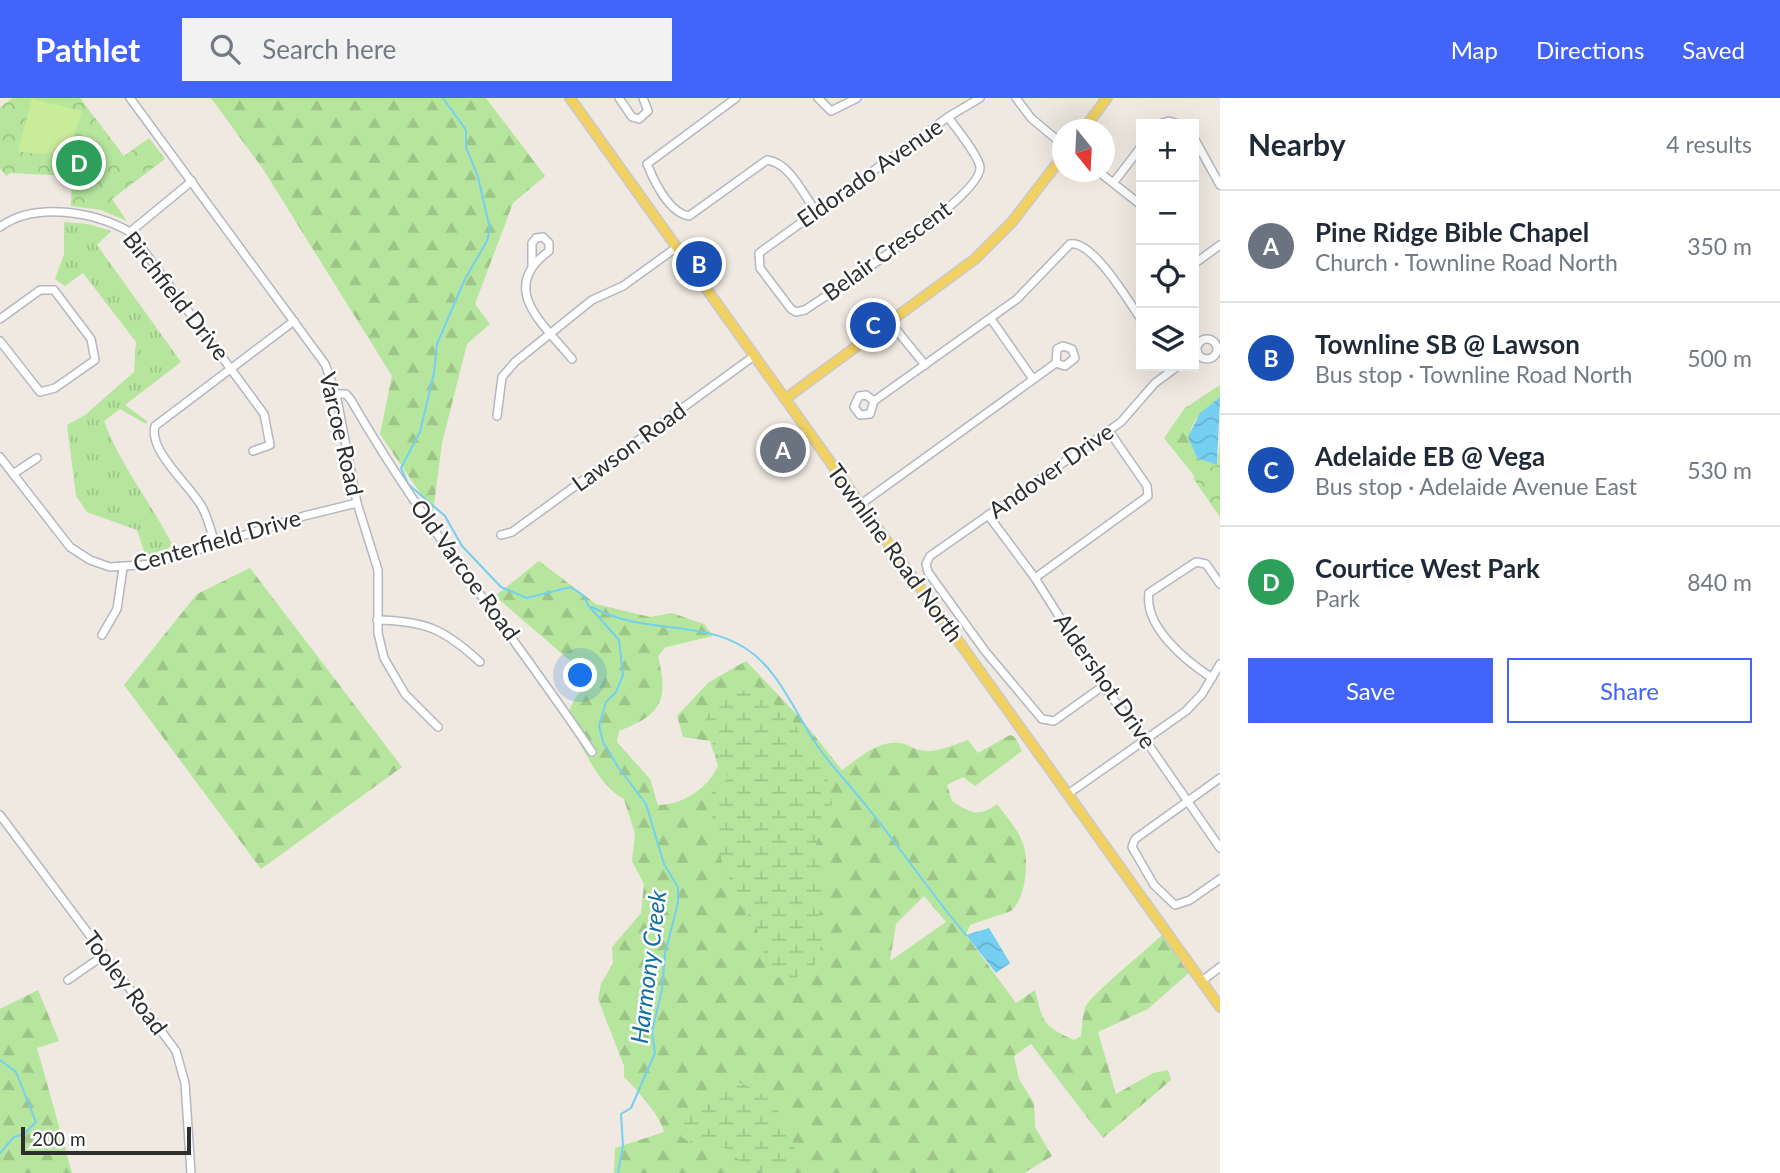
<!DOCTYPE html>
<meta charset="utf-8">
<style>
:root{--surface:#fff;--page:#f2f2f3;--text:#1f2937;--muted:#747a83;--line:#e0e1e3;--accent:#4264fb}
body{margin:0;font-family:Lato,sans-serif;background:var(--page);color:var(--text)}
.controls{position:absolute;right:21px;top:21px;display:grid;overflow:hidden;border-radius:0px;box-shadow:0 7px 28px #0002}
.controls button{width:63px;height:63px;display:grid;place-items:center;padding:0;border:0;border-bottom:2px solid var(--line);background:var(--surface);color:var(--text);font:35px sans-serif}
.compass{position:absolute;left:1052px;top:21px;width:63px;height:63px;border-radius:50%;background:var(--surface);box-shadow:0 7px 28px #0002;rotate:162deg}
.scale{position:absolute;left:21px;bottom:18px;width:170px;box-sizing:border-box;padding-left:7px;border:4px solid #2e2e2e;border-top:0;font-size:19px;line-height:24px;white-space:nowrap;color:#2e2e2e;-webkit-text-stroke:5px #fff;paint-order:stroke}
.you{position:absolute;left:581px;top:578px;width:24px;height:24px;margin:-18px;border:5px solid #fff;border-radius:50%;background:#1a73e8;box-shadow:0 0 0 10px #1a73e833}
.badge{display:grid;place-items:center;width:46px;height:46px;border-radius:50%;background:var(--accent);color:#fff;font-size:23px;font-weight:700}
.pin{position:absolute;translate:-50% -50%;border:4px solid #fff;box-shadow:0 2px 7px #0006}
.list{margin:0;padding:0;list-style:none}
h2{display:flex;justify-content:space-between;align-items:center;height:91px;margin:0;padding:0 28px;font-size:30px}
h2 small{font-size:23px;font-weight:400;color:var(--muted)}
.list li{display:grid;grid-template-columns:46px 1fr auto;gap:21px;align-items:center;box-sizing:border-box;height:112px;padding:0 28px;border-top:2px solid var(--line)}
.list b{display:block;font-size:26px;white-space:nowrap}
.list p{margin:0;font-size:23px;white-space:nowrap;color:var(--muted)}
.list em{font-size:23px;font-style:normal;color:var(--muted)}
.actions{display:flex;gap:14px;padding:21px 28px}
.actions a{flex:1;padding:16px 0;border:2px solid var(--accent);border-radius:0px;text-align:center;font-size:24px;color:var(--accent)}
.actions .main{background:var(--accent);color:#fff}
.icon{flex:none;width:38px;height:38px;fill:none;stroke:currentColor;stroke-width:2;stroke-linecap:round;stroke-linejoin:round}
.map{position:relative;flex:none;width:1220px;height:1075px;overflow:hidden}
header{display:flex;align-items:center;gap:42px;box-sizing:border-box;height:98px;padding:0 35px;background:var(--accent);color:#fff}
header strong{font-size:33px}
nav{display:flex;gap:38px;margin-inline-start:auto;font-size:24px}
.search{width:490px;height:63px;background:var(--page);display:flex;align-items:center;gap:18px;box-sizing:border-box;padding:0 24px;border-radius:0px;color:var(--muted);font-size:26px}
main{display:flex}
aside{flex:1;background:var(--surface)}
.map>svg:first-child{display:block}
.grass{fill:url(#grass-tufts)}
.forest{fill:url(#forest-firs);fill-rule:evenodd}
.wetland{fill:url(#wetland-marsh)}
.park{fill:url(#park-crowns)}
.pitch{fill:#c9ec9a}
.water{fill:url(#water-waves)}
.lines{fill:none;stroke-linecap:round;stroke-linejoin:round}
.stream{stroke:#75cff0;stroke-width:2}
.minor-casing{stroke:#b4b7c1;stroke-width:10}
.major-casing{stroke:#c9c9c9;stroke-width:12}
.minor{stroke:#fff;stroke-width:7}
.major{stroke:#f2d163;stroke-width:9}
.labels{text-anchor:middle;stroke-width:5;stroke-linejoin:round;paint-order:stroke}
.street-label{font-size:23px;fill:#2e2e2e;stroke:#fff}
.water-label{font-size:24px;font-style:italic;fill:#0d6fa3;stroke:#fff}
</style>
<header>
<strong>Pathlet</strong>
<div class="search"><svg class="icon" aria-label="search" viewBox="0 0 24 24"><circle cx="10" cy="10" r="6"/><path d="M15 15l6 6"/></svg>Search here</div>
<nav><a>Map</a><a>Directions</a><a>Saved</a></nav>
</header>
<main>
<div class="map">
<svg width="1220" height="1075" viewBox="0 0 1220 1075">
<defs>
<pattern id="grass-tufts" width="24" height="20" patternUnits="userSpaceOnUse" patternTransform="scale(1.75)"><rect width="24" height="20" fill="#b6e59e"/><path d="M3 7l-1-3M5 7V3M7 7l1-3M15 17l-1-3M17 17v-4M19 17l1-3" fill="none" stroke="#9dc588"/></pattern>
<pattern id="forest-firs" width="22" height="20" patternUnits="userSpaceOnUse" patternTransform="scale(1.75)"><rect width="22" height="20" fill="#b6e59e"/><path d="M5 1l3.5 6h-7zM16 11l3.5 6h-7z" fill="#9dc588"/></pattern>
<pattern id="wetland-marsh" width="20" height="14" patternUnits="userSpaceOnUse" patternTransform="scale(1.75)"><rect width="20" height="14" fill="#b6e59e"/><path d="M1 5h8M5 5V1M11 12h8M15 12V8" fill="none" stroke="#9dc588"/></pattern>
<pattern id="park-crowns" width="20" height="18" patternUnits="userSpaceOnUse" patternTransform="scale(1.75)"><rect width="20" height="18" fill="#b6e59e"/><path d="M2 6a3 3 0 1 1 6 0M12 15a3 3 0 1 1 6 0" fill="none" stroke="#9dc588"/></pattern>
<pattern id="water-waves" width="16" height="10" patternUnits="userSpaceOnUse" patternTransform="scale(1.75)"><rect width="16" height="10" fill="#75cff0"/><path d="M0 5q4-4 8 0t8 0" fill="none" stroke="#66b2ce"/></pattern>
</defs>
<rect width="100%" height="100%" fill="#efe9e1"/>
<path class="grass" d="M64,124L88,126L111,133L97,147L181,264L125,307L147,323L146,326L120,311L104,323C120,367 152,406 173,448L146,459L137,432L87,414L76,398L67,327L85,317L134,274L136,244L83,175L65,188L55,181L64,156Z"/>
<g class="forest">
<polygon points="211,0 486,0 545,78 513,105 475,206 490,226 467,246 442,345 433,414 380,336 392,278 263,71"/>
<path d="M1220,287V299C1196,318 1181,330 1197,360L1217,367L1220,345V375L1195,379L1164,340L1185,310Z"/>
<path d="M539,463L596,506L650,519L672,515L704,526L713,538L666,549L658,558C669,603 661,617 619,633L617,644L650,681L658,707C683,707 708,690 718,668L710,643L683,639L677,618L709,584L746,563L802,622L842,672C857,662 877,642 899,645C906,645 913,651 920,652C936,656 952,647 968,642L978,655L1010,637L1015,639L1022,653L975,688L963,679L947,687L952,703C970,715 979,720 997,706C1005,717 1017,730 1022,743C1030,761 1026,800 1011,813L970,827L966,837L1016,905L1035,892C1043,925 1043,928 1074,942L1081,938C1082,929 1082,919 1085,910C1088,899 1150,849 1163,836L1190,874L1148,911L1098,934L1116,996L1153,975L1168,972L1171,982L1103,1040L1031,946L1014,958L1019,981L1034,1005L1035,1029L1052,1058L1024,1075H614L615,1050L664,1034C661,1018 637,992 624,979V968L598,901L601,886L613,865L612,849L641,815L644,786L632,763L635,736L624,701C597,687 581,645 566,619L575,600L590,583L587,567H575L495,498ZM924,798L946,824L890,863L896,826Z"/>
<polygon points="250,470 402,669 261,771 124,587 197,496"/>
<polygon points="38,892 59,943 37,950 72,1075 0,1075 0,911"/>
</g>
<g class="wetland">
<path d="M756,589L792,622L827,679L832,706L815,749L826,787L819,818L823,843L814,869L793,881L771,879L756,827L744,812L722,764L710,711L712,691L728,681L704,625C711,604 736,594 756,589Z"/>
<path d="M738,984C781,1000 788,1026 799,1066C787,1075 759,1075 746,1069C735,1062 736,1052 721,1049C700,1044 701,1053 680,1038C682,1008 713,994 738,984Z"/>
</g>
<g class="park">
<polygon points="13,0 80,0 124,58 149,40 165,61 112,101 127,123 101,112 71,108 72,78 11,75 6,78 0,70 0,9"/>
<polygon points="1220,345 1220,419 1193,380 1218,366"/>
</g>
<path class="pitch" d="M32,1L82,13C71,53 59,61 18,53Z"/>
<g class="water">
<polygon points="1220,299 1217,367 1197,360 1188,339 1200,315"/>
<polygon points="989,830 1010,865 996,875 966,837"/>
</g>
<g class="lines">
<g class="stream">
<polyline points="443,0 466,32 466,49 478,79 490,131 487,143 465,181 437,246 434,275 420,334 401,370 408,386 445,418 462,448 501,489 527,500 571,489 584,498 588,507 619,542 623,577 616,594 606,604 599,628 603,644 618,669 646,706 664,766 678,789 678,805 665,855 662,891 652,934 655,955 631,1010 621,1016 623,1048 618,1075"/>
<path d="M592,509C643,537 699,521 745,550C782,573 798,624 824,657C838,675 854,692 868,710C902,752 931,796 966,837"/>
<polyline points="0,962 16,974 36,1024 24,1036 14,1039 0,1055"/>
</g>
<defs>
<g id="minor">
<polyline points="130,0 325,266 336,296 357,405 378,472 378,535 384,560 405,596 438,629"/>
<polyline points="619,0 632,19 639,21 648,13 643,0"/>
<path d="M736,0L647,66C654,83 669,115 689,118L767,62C790,65 802,95 816,113"/>
<polyline points="818,0 831,13 857,0"/>
<polyline points="1016,0 1031,20 1062,46"/>
<path d="M948,19C955,29 979,58 980,69C983,98 833,193 805,212L796,214L791,211L760,170L759,155L948,19L980,0"/>
<polyline points="1159,26 1169,23 1178,26"/>
<polyline points="1194,40 1220,87"/>
<polyline points="1099,74 1141,107"/>
<polyline points="1114,84 1141,49"/>
<path d="M0,129C35,103 95,114 130,134L264,316L270,347L253,353"/>
<polyline points="130,134 192,83"/>
<polyline points="1194,166 1220,147"/>
<path d="M532,167V145L536,140L543,139L549,145V153C497,191 544,226 572,261"/>
<polyline points="0,221 40,192 54,192 91,241 95,262 55,290 40,294 0,243"/>
<polyline points="991,221 1033,281"/>
<polyline points="890,224 925,267"/>
<circle cx="1207" cy="251" r="10"/>
<path d="M336,296H346L351,302C422,426 513,536 592,654"/>
<path d="M874,303L866,297L859,298L854,309L860,317L870,316L874,303L1017,201L1070,146C1093,142 1128,203 1141,221"/>
<polyline points="497,318 502,279 515,264 592,202 623,188 677,149"/>
<polyline points="0,359 70,449 90,462 110,469 154,466 304,418 357,405"/>
<polyline points="13,376 37,360"/>
<polyline points="861,406 1056,265 1065,268 1075,260 1072,251 1063,248 1057,251 1056,265"/>
<polyline points="988,417 1035,480 1103,588 1146,643 1220,750"/>
<polyline points="501,437 512,434 754,258"/>
<path d="M215,446C211,433 208,420 202,409C190,387 148,353 155,328L294,223"/>
<polyline points="1035,480 1148,398 1147,388 1109,333"/>
<path d="M377,522C426,523 444,531 480,564"/>
<polyline points="102,537 117,511 123,470"/>
<path d="M1212,580C1186,563 1144,529 1149,495L1196,464L1206,466L1220,486"/>
<polyline points="1103,588 1054,623 1042,621 985,553 928,474 926,466 930,458 1121,324 1155,285 1178,268"/>
<polyline points="1220,680 1135,741 1132,749 1154,787 1175,807 1190,802 1220,781"/>
<polyline points="1068,696 1186,613 1202,596 1220,566"/>
<polyline points="0,717 176,953 185,985 191,1075"/>
<polyline points="68,882 104,857"/>
<polyline points="1202,883 1220,869"/>
</g>
<g id="major">
<polyline points="570,0 1220,909"/>
<polyline points="1083,32 1107,0"/>
<polyline points="785,301 975,161 1012,124 1062,59"/>
</g>
</defs>
<use href="#minor" class="minor-casing"/>
<use href="#major" class="major-casing"/>
<use href="#minor" class="minor"/>
<use href="#major" class="major"/>
</g>
<g class="labels">
<g class="street-label">
<text transform="translate(870 75) rotate(-35)" y="8">Eldorado Avenue</text>
<text transform="translate(887 153) rotate(-36)" y="8">Belair Crescent</text>
<text transform="translate(176 198) rotate(52)" y="8">Birchfield Drive</text>
<text transform="translate(341 336) rotate(77)" y="8">Varcoe Road</text>
<text transform="translate(629 349) rotate(-36)" y="8">Lawson Road</text>
<text transform="translate(1051 373) rotate(-35)" y="8">Andover Drive</text>
<text transform="translate(217 443) rotate(-16)" y="8">Centerfield Drive</text>
<text transform="translate(895 455) rotate(54)" y="8">Townline Road North</text>
<text transform="translate(465 472) rotate(54)" y="8">Old Varcoe Road</text>
<text transform="translate(1105 583) rotate(55)" y="8">Aldershot Drive</text>
<text transform="translate(125 885) rotate(53)" y="8">Tooley Road</text>
</g>
<g class="water-label">
<text transform="translate(649 869) rotate(-83)" y="8">Harmony Creek</text>
</g>
</g>
</svg>
<div class="controls">
<button>+</button>
<button>−</button>
<button><svg class="icon" aria-label="locate" viewBox="0 0 24 24"><circle cx="12" cy="12" r="6"/><path d="M12 2v4M12 18v4M2 12h4M18 12h4"/></svg></button>
<button><svg class="icon" aria-label="layers" viewBox="0 0 24 24"><path d="M12 4l9 5-9 5-9-5zM3 14l9 5 9-5"/></svg></button>
</div>
<svg class="compass" viewBox="-18 -18 36 36"><path d="M0-13l5 13h-10z" fill="#e53935"/><path d="M0 13l5-13h-10z" fill="#747a83"/></svg>
<div class="scale">200 m</div>
<div class="you"></div>
<div class="pin badge" style="left:783px;top:352px;background:#6b7280">A</div>
<div class="pin badge" style="left:699px;top:166px;background:#1a4fb4">B</div>
<div class="pin badge" style="left:873px;top:227px;background:#1a4fb4">C</div>
<div class="pin badge" style="left:79px;top:65px;background:#2e9e5b">D</div>
</div>
<aside>
<h2>Nearby<small>4 results</small></h2>
<ul class="list">
<li><span class="badge" style="background:#6b7280">A</span><div><b>Pine Ridge Bible Chapel</b><p>Church · Townline Road North</p></div><em>350 m</em></li>
<li><span class="badge" style="background:#1a4fb4">B</span><div><b>Townline SB @ Lawson</b><p>Bus stop · Townline Road North</p></div><em>500 m</em></li>
<li><span class="badge" style="background:#1a4fb4">C</span><div><b>Adelaide EB @ Vega</b><p>Bus stop · Adelaide Avenue East</p></div><em>530 m</em></li>
<li><span class="badge" style="background:#2e9e5b">D</span><div><b>Courtice West Park</b><p>Park</p></div><em>840 m</em></li>
</ul>
<div class="actions"><a class="main">Save</a><a>Share</a></div>
</aside>
</main>
